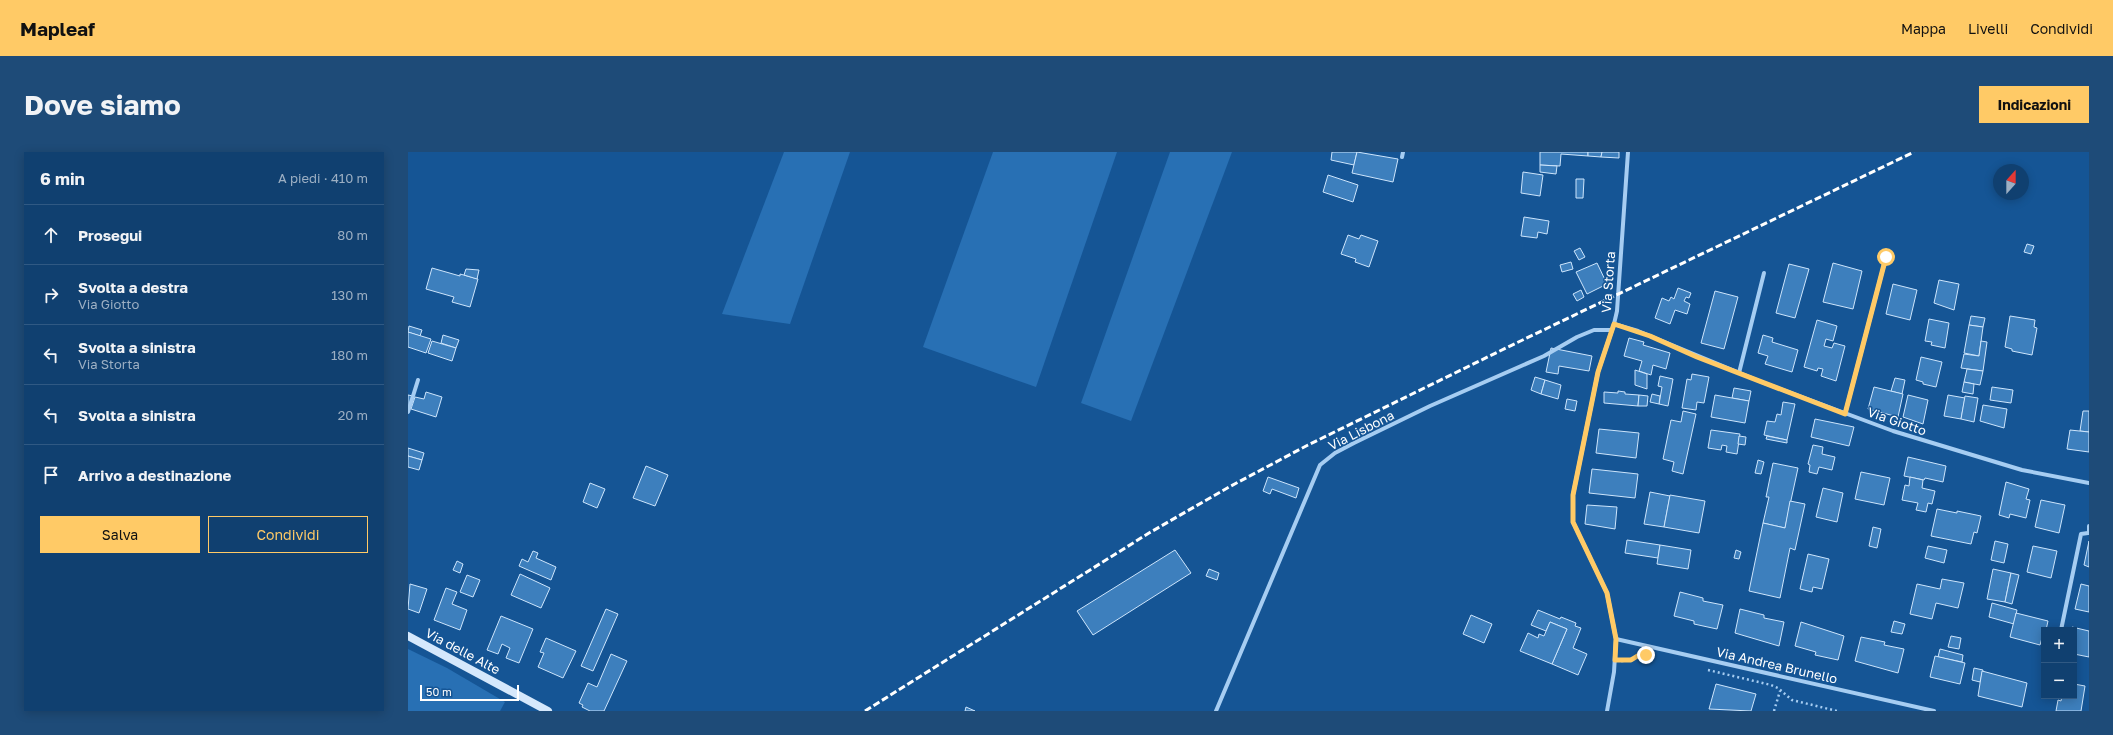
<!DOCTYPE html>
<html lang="it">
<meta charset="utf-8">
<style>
:root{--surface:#104070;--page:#1e4b78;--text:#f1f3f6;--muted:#9cafc3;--line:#305983;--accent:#ffca66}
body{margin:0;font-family:"Golos Text",sans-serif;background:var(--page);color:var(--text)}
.controls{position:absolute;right:12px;bottom:12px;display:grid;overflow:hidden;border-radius:0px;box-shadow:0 2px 10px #0003}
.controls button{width:36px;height:36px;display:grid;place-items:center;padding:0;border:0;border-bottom:1px solid var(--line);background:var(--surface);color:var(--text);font:20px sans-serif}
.compass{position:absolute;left:1585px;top:12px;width:36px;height:36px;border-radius:50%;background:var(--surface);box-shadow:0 2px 10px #0003;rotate:21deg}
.scale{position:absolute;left:12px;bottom:10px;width:99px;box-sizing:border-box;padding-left:4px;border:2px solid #fff;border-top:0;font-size:11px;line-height:14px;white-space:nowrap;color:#fff;-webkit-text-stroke:3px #155595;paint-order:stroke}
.stop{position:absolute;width:12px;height:12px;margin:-9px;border:3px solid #ffca66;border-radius:50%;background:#fff}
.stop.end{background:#ffca66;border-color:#fff;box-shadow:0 1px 4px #0008}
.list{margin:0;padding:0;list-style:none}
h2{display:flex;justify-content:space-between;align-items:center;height:52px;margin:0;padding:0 16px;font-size:17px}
h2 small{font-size:13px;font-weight:400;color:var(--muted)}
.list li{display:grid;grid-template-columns:26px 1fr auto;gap:12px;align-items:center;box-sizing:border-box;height:60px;padding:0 16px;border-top:1px solid var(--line)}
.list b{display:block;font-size:15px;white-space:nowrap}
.list p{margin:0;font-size:13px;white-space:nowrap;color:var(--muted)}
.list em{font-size:13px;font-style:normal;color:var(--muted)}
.actions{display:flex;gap:8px;padding:12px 16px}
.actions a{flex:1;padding:9px 0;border:1px solid var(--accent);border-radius:0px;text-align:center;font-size:14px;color:var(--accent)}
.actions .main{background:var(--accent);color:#111}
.icon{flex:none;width:22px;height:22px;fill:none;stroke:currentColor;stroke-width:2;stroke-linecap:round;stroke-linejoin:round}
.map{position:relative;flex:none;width:1681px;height:559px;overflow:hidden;border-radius:0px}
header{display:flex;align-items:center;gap:24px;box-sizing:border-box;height:56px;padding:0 20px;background:var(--accent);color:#111}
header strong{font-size:19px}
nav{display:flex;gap:22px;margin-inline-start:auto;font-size:14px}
.intro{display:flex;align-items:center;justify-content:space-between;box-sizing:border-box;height:96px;padding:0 24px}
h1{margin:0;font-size:28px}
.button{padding:10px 18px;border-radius:0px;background:var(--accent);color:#111;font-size:14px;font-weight:700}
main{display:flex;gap:24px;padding:0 24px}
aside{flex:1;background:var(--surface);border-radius:0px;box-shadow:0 2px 10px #0003}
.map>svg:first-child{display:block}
.green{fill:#2870b4}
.building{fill:#3d7fbd;stroke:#cde5fc}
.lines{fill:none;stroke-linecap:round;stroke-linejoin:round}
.path{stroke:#a6cdf2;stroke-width:2.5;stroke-dasharray:2 3;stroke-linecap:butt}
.street{stroke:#a6cdf2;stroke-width:4}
.secondary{stroke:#d5e8fc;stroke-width:8}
.rail{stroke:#fff;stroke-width:3;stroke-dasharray:7 3;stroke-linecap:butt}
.route{stroke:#ffca66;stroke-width:5}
.labels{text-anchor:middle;stroke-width:3;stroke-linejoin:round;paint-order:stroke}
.street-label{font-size:13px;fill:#fff;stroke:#155595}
</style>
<header>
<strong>Mapleaf</strong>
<nav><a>Mappa</a><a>Livelli</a><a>Condividi</a></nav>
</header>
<div class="intro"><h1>Dove siamo</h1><a class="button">Indicazioni</a></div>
<main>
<aside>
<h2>6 min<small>A piedi · 410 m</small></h2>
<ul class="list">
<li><svg class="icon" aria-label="ahead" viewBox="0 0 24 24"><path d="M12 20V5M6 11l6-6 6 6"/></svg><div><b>Prosegui</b></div><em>80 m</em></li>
<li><svg class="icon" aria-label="right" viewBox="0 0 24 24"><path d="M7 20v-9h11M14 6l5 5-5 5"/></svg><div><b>Svolta a destra</b><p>Via Giotto</p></div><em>130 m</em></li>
<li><svg class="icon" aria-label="left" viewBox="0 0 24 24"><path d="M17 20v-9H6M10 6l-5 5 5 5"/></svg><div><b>Svolta a sinistra</b><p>Via Storta</p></div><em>180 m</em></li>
<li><svg class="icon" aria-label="left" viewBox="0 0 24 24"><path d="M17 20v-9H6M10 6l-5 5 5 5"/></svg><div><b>Svolta a sinistra</b></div><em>20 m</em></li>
<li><svg class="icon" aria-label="arrive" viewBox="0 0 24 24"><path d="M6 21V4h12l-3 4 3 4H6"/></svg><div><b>Arrivo a destinazione</b></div></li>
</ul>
<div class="actions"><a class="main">Salva</a><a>Condividi</a></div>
</aside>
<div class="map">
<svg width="1681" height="559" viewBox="0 0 1681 559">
<rect width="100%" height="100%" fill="#155595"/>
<g class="green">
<polygon points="376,0 442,0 382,172 314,162"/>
<polygon points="585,0 709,0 628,235 515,195"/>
<polygon points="762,0 824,0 723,269 673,251"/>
<polygon points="0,497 39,516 97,550 92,559 0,559"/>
</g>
<g class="building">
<polygon points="924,0 949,0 946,13 923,8"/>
<polygon points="949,0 990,7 985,30 944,21"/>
<polygon points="1132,0 1180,0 1180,4 1153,2 1152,14 1132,13"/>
<polygon points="1180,0 1194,0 1193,5 1180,4"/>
<polygon points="1194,0 1211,0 1211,6 1193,5"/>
<polygon points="1132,13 1149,14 1148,22 1132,20"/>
<polygon points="1115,20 1135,23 1132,44 1113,41"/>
<polygon points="920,23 950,33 945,50 915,40"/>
<polygon points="1168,27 1176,27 1175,46 1168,46"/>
<polygon points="1116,65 1141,69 1139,82 1130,80 1129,86 1113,84"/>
<polygon points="940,83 951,87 953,83 970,89 961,115 947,110 948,107 933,102"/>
<polygon points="1619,92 1626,94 1623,102 1616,100"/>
<polygon points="1172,96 1177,105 1171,108 1166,99"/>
<polygon points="1163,110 1165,117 1154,120 1152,113"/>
<polygon points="1189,111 1199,132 1179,142 1168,120"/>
<polygon points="1425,111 1454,119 1445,157 1415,150"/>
<polygon points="1381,112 1401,117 1387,166 1368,161"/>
<polygon points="24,116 52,124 52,122 70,127 62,155 44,150 46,145 18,137"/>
<polygon points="58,117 71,118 69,127 56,123"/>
<polygon points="1531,128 1551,132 1546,158 1526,151"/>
<polygon points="1485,132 1509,138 1502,168 1478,162"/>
<polygon points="1270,136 1283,141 1281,146 1278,145 1276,149 1282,152 1279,162 1267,158 1262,172 1247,166 1254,146 1261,149 1263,145 1266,147"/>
<polygon points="1173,138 1176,145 1169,149 1165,142"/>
<polygon points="1307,139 1330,145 1316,197 1293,191"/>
<polygon points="1563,164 1577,166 1575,175 1561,173"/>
<polygon points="1602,164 1627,168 1626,175 1629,176 1624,203 1604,199 1604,197 1597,195"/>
<polygon points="1521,167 1541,171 1537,196 1523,193 1524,190 1517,189"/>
<polygon points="1409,168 1429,174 1425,189 1418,187 1416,194 1424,196 1426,191 1437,194 1428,229 1413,224 1415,217 1410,216 1409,219 1396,215"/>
<polygon points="1561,173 1575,175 1571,204 1556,201"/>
<polygon points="1,174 14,178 12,184 0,180"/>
<polygon points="0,180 23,187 18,201 0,195"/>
<polygon points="35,183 51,188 48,196 33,191"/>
<polygon points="1355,183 1365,186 1364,190 1390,198 1384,220 1357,212 1360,204 1350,201"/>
<polygon points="1221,186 1236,190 1235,193 1262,201 1258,217 1245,213 1243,223 1231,219 1234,209 1216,204"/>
<polygon points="24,189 48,196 44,209 20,201"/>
<polygon points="1573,189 1579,190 1575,219 1553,216 1556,202 1571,204"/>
<polygon points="1143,196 1184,204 1181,219 1151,214 1150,222 1138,220"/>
<polygon points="1513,205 1534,210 1528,235 1515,232 1515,230 1508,228"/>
<polygon points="1559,217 1575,219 1572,233 1556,230"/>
<polygon points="1227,218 1239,222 1239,237 1227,233"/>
<polygon points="1284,222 1301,225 1296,251 1289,250 1288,258 1274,256 1279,227 1283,228"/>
<polygon points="1252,224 1265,227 1260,254 1251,252 1254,235 1250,234"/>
<polygon points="1127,225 1137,228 1133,242 1123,238"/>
<polygon points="1487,226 1497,228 1494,242 1483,239"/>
<polygon points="1137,228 1153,233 1150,247 1133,242"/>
<polygon points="1556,230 1566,232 1565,242 1554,240"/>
<polygon points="1466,235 1495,242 1490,265 1460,257"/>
<polygon points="1584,235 1605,238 1603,251 1582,248"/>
<polygon points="1326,236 1343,239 1341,249 1324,246"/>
<polygon points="1210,239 1217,240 1217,242 1231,243 1230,254 1196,251 1196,240 1210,241"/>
<polygon points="18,240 34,245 28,265 3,257 7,245 16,247"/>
<polygon points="1244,242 1252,244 1251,252 1242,250"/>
<polygon points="0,243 5,244 0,257"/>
<polygon points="1231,243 1240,244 1239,254 1230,254"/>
<polygon points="1307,243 1341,249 1337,271 1303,265"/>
<polygon points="1500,243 1520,248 1515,272 1495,265"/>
<polygon points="1540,243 1557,246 1553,267 1536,264"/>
<polygon points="1557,244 1570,246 1566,270 1553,267"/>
<polygon points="1159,247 1169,249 1167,259 1157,257"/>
<polygon points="1375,250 1387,252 1379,288 1356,283 1359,269 1367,270 1369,262 1373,263"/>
<polygon points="1575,253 1599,257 1596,276 1572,269"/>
<polygon points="1275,259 1288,262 1275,322 1264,319 1266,310 1255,307 1263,268 1273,270"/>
<polygon points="1675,259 1681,259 1681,280 1672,279"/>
<polygon points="1407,267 1446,275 1441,294 1403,285"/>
<polygon points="1191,277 1231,281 1228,306 1188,301"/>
<polygon points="1303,278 1332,282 1329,302 1318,300 1319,294 1314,293 1313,298 1300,296"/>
<polygon points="1662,278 1681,280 1681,300 1659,297"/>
<polygon points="1331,284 1338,285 1337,293 1330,292"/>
<polygon points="1359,284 1379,288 1379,291 1358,287"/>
<polygon points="1405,293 1415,295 1414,302 1427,305 1424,318 1411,315 1409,322 1401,320 1402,313 1400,312"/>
<polygon points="0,296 16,301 14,308 0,304"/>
<polygon points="0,304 14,308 11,318 0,315"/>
<polygon points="1500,305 1538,314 1535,330 1517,326 1516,328 1496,324"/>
<polygon points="1350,308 1356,310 1353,322 1347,321"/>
<polygon points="1365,311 1390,316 1377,376 1355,371 1361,345 1358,345"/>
<polygon points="238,314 260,323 247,354 225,346"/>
<polygon points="1184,317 1230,322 1227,346 1181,341"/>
<polygon points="1453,320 1482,326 1476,353 1447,347"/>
<polygon points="860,325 891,336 888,346 864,337 862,342 855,339"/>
<polygon points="1502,325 1515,328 1514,336 1527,339 1524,352 1520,351 1518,360 1508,358 1510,351 1494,348 1497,333 1501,334"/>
<polygon points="1598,330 1621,337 1618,347 1622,348 1618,366 1602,362 1601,366 1591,363"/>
<polygon points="182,331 197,337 189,356 175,350"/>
<polygon points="1415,336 1435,341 1429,370 1408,365"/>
<polygon points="1242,340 1262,344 1256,375 1236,372"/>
<polygon points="1262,343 1297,349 1291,381 1256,375"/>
<polygon points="1633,348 1657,353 1651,381 1627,375"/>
<polygon points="1382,349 1397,352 1387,398 1382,396 1372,446 1341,439 1355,371 1377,376"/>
<polygon points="1179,353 1209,355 1207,377 1177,372"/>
<polygon points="1529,357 1549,361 1549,359 1573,364 1569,381 1566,380 1563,392 1523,384"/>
<polygon points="1465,375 1473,377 1469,396 1461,394"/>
<polygon points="1219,388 1252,393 1250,406 1217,401"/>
<polygon points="1587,389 1600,392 1596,411 1583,408"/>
<polygon points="1681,389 1681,415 1676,413"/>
<polygon points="1252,393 1283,398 1280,417 1249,412"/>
<polygon points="1520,394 1539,398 1536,411 1517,406"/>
<polygon points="1625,394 1649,399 1643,426 1619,420"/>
<polygon points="767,398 783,421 685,483 669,459"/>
<polygon points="1328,398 1333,400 1331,407 1326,406"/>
<polygon points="125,399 130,401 128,406 148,415 143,428 111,414 114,407 120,410"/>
<polygon points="1400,402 1421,407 1414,437 1405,435 1404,440 1392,437"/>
<polygon points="49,409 55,412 52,421 45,418"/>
<polygon points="801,417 811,421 809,428 798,424"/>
<polygon points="1585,417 1603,421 1597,450 1579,447"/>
<polygon points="1603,421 1611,423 1604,452 1597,450"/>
<polygon points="112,422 142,436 133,456 103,443"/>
<polygon points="59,423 72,428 65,445 52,440"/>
<polygon points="1534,427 1556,431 1550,456 1528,451 1524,467 1502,462 1509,432 1532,437"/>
<polygon points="2,432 19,437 11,461 0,457"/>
<polygon points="1673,432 1681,434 1681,460 1667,457"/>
<polygon points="38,436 49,440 44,452 59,458 52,478 26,468"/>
<polygon points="1272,440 1295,446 1295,449 1315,453 1309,477 1286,472 1286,469 1266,464"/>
<polygon points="1584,451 1609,458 1606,472 1581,465"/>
<polygon points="198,457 210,462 185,519 173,514"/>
<polygon points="1332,457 1356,463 1356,466 1376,470 1371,494 1327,481"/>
<polygon points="1130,458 1152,467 1153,465 1168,471 1167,474 1173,476 1165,496 1179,502 1170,523 1144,512 1159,477 1142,470 1138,479 1123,473"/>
<polygon points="1608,461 1640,469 1638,478 1636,478 1636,487 1634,486 1632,493 1602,485"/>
<polygon points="1063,463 1084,472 1076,491 1055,482"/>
<polygon points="93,464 125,477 111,511 98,506 102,496 94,492 90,502 79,498"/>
<polygon points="1486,469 1497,472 1494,482 1483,480"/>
<polygon points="1142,470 1159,477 1144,512 1112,499 1120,481 1130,486 1131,482 1136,484"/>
<polygon points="1393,470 1436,484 1430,508 1407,503 1408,500 1387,494"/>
<polygon points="1664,475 1681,479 1681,505 1666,502"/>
<polygon points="1543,484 1553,486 1551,497 1540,495"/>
<polygon points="1453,485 1477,490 1476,493 1496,497 1490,521 1447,509"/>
<polygon points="138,486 168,499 155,526 130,515 136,501 132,500"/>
<polygon points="1532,497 1555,503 1554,510 1530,505"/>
<polygon points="203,502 219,509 196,559 182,559 174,555 175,553 171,551 180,531 189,535"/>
<polygon points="1527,504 1557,511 1552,532 1522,525"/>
<polygon points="1566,516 1575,518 1572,530 1564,528"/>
<polygon points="1574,519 1619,531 1614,555 1570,544"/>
<polygon points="1308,532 1348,542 1343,559 1301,557"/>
<polygon points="1666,532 1677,534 1673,559 1648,559 1650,548 1653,549 1654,544 1666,544"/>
<polygon points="558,555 567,559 557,559"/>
</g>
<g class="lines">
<g class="path">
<path d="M1213,509C1224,509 1227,502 1234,503"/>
<polyline points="1300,518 1363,533 1370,536 1384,548 1429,559"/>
<polyline points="1366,559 1372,539"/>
</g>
<g class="street">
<polyline points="994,5 995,0"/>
<polyline points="1206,172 1230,179 1356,231 1485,279 1614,318 1681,331"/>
<polyline points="1331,221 1356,121"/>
<polyline points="0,260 10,228"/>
<polyline points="1437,262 1478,105"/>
<polyline points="1681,374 1681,381"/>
<polyline points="1653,478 1673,382 1680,381"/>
<polyline points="1208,487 1526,559"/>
<polyline points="808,559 912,313 927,301 946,291 1022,254 1136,204 1169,185 1186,178 1204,178"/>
<polyline points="1199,559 1206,520 1208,487 1199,441 1165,370 1165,343 1190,220 1206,172 1209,159 1220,0"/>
</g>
<polyline class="secondary" points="0,484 140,559"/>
<polyline class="rail" points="457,559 741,381 821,335 900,293 1100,195 1506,0"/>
</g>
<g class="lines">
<polyline class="route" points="1238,503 1231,503 1223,508 1207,508 1208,487 1199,441 1165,370 1165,343 1190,220 1206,172 1242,184 1289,205 1437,262 1478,105"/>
</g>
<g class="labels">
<g class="street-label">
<text transform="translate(1200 130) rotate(-86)" y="5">Via Storta</text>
<text transform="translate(1489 269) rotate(19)" y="5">Via Giotto</text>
<text transform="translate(953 278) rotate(-27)" y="5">Via Lisbona</text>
<text transform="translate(55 499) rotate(28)" y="5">Via delle Alte</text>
<text transform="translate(1369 513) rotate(13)" y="5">Via Andrea Brunello</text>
</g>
</g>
</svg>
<div class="controls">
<button>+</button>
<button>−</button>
</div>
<svg class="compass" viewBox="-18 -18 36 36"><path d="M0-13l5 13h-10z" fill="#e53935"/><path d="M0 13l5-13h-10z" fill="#9cafc3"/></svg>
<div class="scale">50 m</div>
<div class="stop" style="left:1478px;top:105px"></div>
<div class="stop end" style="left:1238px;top:503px"></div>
</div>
</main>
